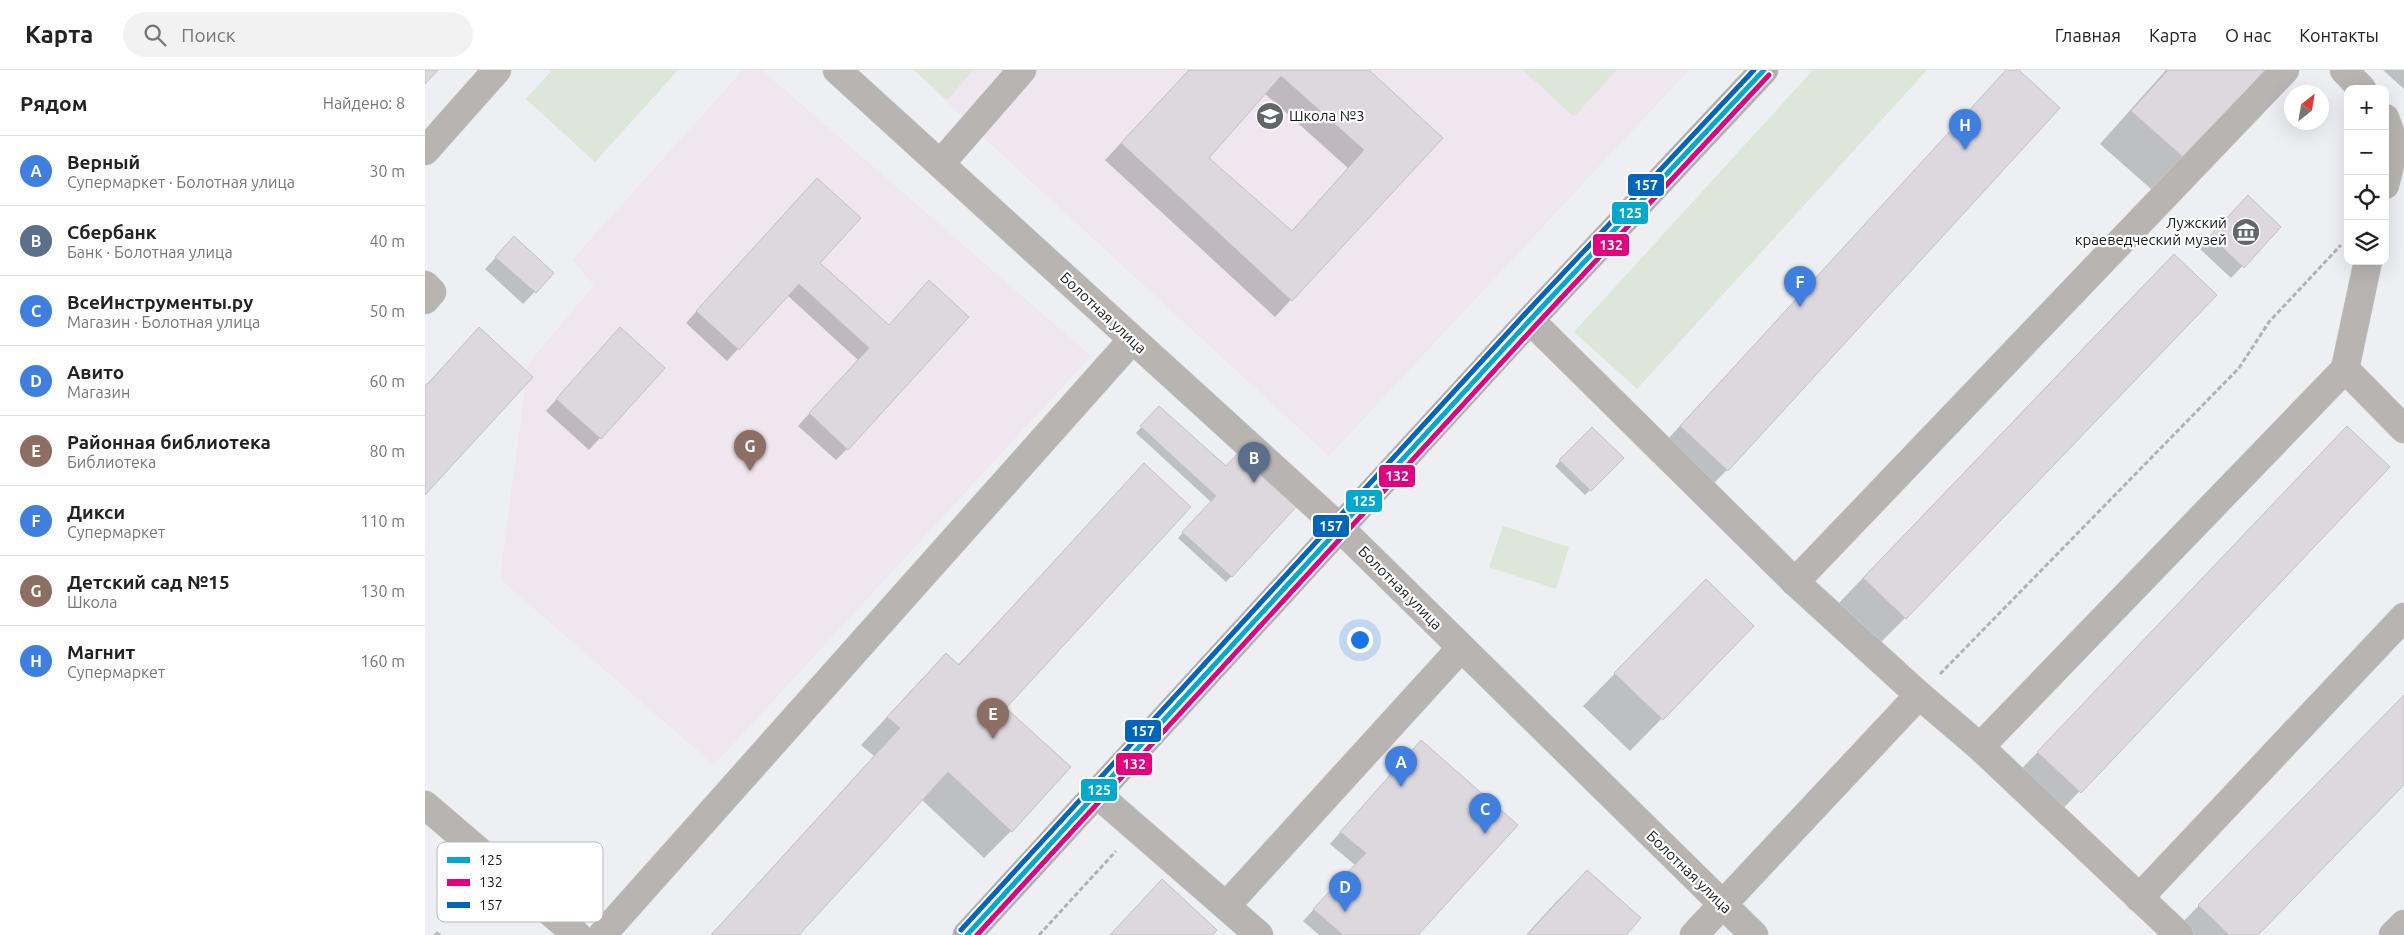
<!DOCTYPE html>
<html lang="ru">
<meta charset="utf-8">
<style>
:root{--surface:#fff;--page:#f2f2f2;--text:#222;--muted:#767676;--line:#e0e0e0;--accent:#636567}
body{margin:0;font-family:Ubuntu,sans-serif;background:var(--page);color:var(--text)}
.controls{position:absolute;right:15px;top:15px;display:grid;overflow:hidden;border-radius:10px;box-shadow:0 5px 20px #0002}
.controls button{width:45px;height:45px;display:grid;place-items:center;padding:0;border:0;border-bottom:1px solid var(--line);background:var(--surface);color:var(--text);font:25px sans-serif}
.compass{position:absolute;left:1859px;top:15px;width:45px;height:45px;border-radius:50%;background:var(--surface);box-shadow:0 5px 20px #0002;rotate:31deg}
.you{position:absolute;left:934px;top:569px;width:18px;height:18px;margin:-12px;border:4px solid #fff;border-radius:50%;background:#1a73e8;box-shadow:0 0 0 8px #1a73e833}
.badge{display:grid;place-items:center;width:32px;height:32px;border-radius:50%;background:var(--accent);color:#fff;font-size:16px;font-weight:700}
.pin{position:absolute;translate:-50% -41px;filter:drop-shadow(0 1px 2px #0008)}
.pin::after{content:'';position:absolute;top:26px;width:18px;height:15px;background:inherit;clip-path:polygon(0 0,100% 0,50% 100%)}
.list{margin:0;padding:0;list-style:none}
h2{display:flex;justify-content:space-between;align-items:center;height:65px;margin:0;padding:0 20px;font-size:21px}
h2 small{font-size:16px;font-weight:400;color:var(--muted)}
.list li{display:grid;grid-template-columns:32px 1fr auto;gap:15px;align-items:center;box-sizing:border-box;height:70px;padding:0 20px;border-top:1px solid var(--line)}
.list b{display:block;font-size:19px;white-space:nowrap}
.list p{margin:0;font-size:16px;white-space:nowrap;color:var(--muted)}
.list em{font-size:16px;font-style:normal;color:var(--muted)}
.icon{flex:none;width:28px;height:28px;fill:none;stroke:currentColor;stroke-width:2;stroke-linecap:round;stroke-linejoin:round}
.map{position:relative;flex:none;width:1979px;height:865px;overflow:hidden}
header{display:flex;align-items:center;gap:30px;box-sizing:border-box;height:70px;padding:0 25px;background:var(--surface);border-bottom:1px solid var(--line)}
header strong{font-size:24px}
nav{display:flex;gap:28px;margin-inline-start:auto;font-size:18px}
.search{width:350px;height:45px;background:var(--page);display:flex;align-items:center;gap:12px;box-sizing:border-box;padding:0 18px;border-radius:28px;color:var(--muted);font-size:19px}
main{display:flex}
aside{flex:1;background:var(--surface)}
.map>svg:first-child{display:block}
.education{fill:#f0e6ef}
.green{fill:#dee6d9}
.shadow{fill:#0003;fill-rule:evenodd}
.building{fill:#dcd8de;stroke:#c2c1c4;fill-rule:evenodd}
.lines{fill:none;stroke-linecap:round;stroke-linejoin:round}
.minor-casing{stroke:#cccdcf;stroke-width:29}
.major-casing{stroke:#cccdcf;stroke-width:29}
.path{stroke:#b2b2b1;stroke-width:3;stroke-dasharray:5 2.5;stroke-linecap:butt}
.minor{stroke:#b7b4b2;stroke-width:28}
.major{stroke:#b0adab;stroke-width:28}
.bus-1-casing{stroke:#fff;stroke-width:9}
.bus-2-casing{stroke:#fff;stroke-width:9}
.bus-3-casing{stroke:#fff;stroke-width:9}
.bus-1{stroke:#00a9ce;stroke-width:5}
.bus-2{stroke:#e5007d;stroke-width:5}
.bus-3{stroke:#0065bd;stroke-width:5}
.labels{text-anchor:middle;stroke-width:4.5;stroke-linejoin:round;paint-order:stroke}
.poi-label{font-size:15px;fill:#181a1c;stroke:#fff;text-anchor:start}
.street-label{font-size:15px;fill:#181a1c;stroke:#fff}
.key{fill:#fff;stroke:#bababb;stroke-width:1}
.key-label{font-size:14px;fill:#181a1c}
.line-badge{stroke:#fff;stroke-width:2}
.badge-label{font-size:14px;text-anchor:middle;font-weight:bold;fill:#fff}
</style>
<header>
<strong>Карта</strong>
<div class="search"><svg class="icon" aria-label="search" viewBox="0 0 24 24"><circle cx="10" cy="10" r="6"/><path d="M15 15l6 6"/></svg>Поиск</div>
<nav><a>Главная</a><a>Карта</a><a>О нас</a><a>Контакты</a></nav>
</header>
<main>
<aside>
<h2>Рядом<small>Найдено: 8</small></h2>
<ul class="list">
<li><span class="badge" style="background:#3f7fe0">A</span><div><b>Верный</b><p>Супермаркет · Болотная улица</p></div><em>30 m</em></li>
<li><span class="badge" style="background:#5c6f8a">B</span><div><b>Сбербанк</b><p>Банк · Болотная улица</p></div><em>40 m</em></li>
<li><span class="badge" style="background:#3f7fe0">C</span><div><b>ВсеИнструменты.ру</b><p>Магазин · Болотная улица</p></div><em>50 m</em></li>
<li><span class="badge" style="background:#3f7fe0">D</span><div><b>Авито</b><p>Магазин</p></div><em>60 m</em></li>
<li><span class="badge" style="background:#8d6e63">E</span><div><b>Районная библиотека</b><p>Библиотека</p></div><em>80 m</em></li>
<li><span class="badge" style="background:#3f7fe0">F</span><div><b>Дикси</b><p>Супермаркет</p></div><em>110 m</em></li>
<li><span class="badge" style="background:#8d6e63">G</span><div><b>Детский сад №15</b><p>Школа</p></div><em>130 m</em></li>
<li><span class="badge" style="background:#3f7fe0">H</span><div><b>Магнит</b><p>Супермаркет</p></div><em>160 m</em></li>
</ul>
</aside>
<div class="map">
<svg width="1979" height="865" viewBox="0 0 1979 865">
<rect width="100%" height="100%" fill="#edeff2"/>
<g class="education">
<polygon points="318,0 337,0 666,286 289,695 75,509 103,294 169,215 147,190"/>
<polygon points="489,0 1264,0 904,386 574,82"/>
</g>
<g class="green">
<polygon points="127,0 253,0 170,92 101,29"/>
<polygon points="489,0 549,0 522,30"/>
<polygon points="1098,0 1192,0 1149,47"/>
<polygon points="1388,0 1502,0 1212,319 1149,262"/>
<polygon points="1078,456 1144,477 1131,519 1064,497"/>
</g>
<g class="shadow">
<path d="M764,0H943L1016,68L850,247L680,90ZM839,23L923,98L866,162L782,88Z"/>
<polygon points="1583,0 1592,0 1302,400 1275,427 1229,384"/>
<polygon points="1741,0 1838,0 1727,120 1675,74"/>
<polygon points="1958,0 1979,0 1979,19"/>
<polygon points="380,121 393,193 463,256 422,379 411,390 373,356 433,290 362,225 302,291 261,253"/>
<polygon points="1811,138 1855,157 1806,208 1774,178"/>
<polygon points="78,180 128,203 98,234 60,199"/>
<polygon points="1721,213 1480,548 1453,575 1411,536"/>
<polygon points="54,259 0,423 0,316"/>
<polygon points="184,270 175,368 164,380 121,341"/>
<polygon points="729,343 801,398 869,437 801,512 753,468 786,432 711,363"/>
<polygon points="1922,357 1963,397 1628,749 1586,710"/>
<polygon points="1167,359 1197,388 1160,425 1130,396"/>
<polygon points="719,395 580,639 586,761 559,788 496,729 372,865 286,865 449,686 436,675 494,612 521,585 532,596"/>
<polygon points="1249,543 1327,556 1205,681 1158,636"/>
<polygon points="1979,626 1979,713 1831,865 1749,865 1747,863"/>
<polygon points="996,671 991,865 894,865 878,851 930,795 905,774"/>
<polygon points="1162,801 1199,865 1101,865 1130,833"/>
<polygon points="12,861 17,865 8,865"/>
</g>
<g class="building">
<polygon points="0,0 13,0 0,14"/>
<path d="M764,0H944L1018,68L867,231L696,73ZM856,6L939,80L867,161L784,88Z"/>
<polygon points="1581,0 1594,0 1635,38 1303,401 1255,356"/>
<polygon points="1743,0 1840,0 1760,89 1706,41"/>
<polygon points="392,108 436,148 395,193 464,255 504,210 544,247 423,380 384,343 444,278 374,214 314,280 271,241"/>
<polygon points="1823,125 1856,157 1819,198 1785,166"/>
<polygon points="89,166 129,203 111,223 70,187"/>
<polygon points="1749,184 1792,225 1481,549 1438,508"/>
<polygon points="54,257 108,307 0,425 0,317"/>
<polygon points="195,257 240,298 176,369 131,329"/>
<polygon points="734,336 801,396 812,384 871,437 807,507 757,462 791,426 715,356"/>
<polygon points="1922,356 1965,397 1656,723 1612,682"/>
<polygon points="1167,357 1199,388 1166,421 1134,390"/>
<polygon points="719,393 766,437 581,638 646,697 615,731 587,762 523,702 374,865 286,865 475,658 462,647 503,603 521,583 534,595"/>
<polygon points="1281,509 1329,556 1238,650 1189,603"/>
<polygon points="1979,625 1979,715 1833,865 1804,865 1773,835"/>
<polygon points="996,670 1093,755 993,865 918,865 888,839 941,783 915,762"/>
<polygon points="1162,800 1216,848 1203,863 1201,865 1102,865"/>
<polygon points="737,809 792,860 788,865 685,865"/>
</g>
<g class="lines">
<defs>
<g id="minor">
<polyline points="412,0 916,459 1329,865"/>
<polyline points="1919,0 1937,19"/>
<polyline points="1960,48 1970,75 1960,115"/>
<polyline points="0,81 72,0"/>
<polyline points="516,93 597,0"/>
<polyline points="1943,191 1920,299 1979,359"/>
<polyline points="0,215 7,222 0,230"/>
<polyline points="1105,250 1370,512 1494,625 1555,677 1754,865"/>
<polyline points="1370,512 1860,0"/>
<polyline points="1555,677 1920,299"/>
<polyline points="672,724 834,865"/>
<polyline points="0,735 152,865"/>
<polyline points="1714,828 1979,547"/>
<polyline points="801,836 1036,578"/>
<polyline points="177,865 707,270"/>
<polyline points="1269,865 1494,625"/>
<polyline points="1968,865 1979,854"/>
</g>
<polyline id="major" points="542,865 1105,250 1339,0"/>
</defs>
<use href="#minor" class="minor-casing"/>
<use href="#major" class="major-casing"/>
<g class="path">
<polyline points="1515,604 1814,298 1844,252 1916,175"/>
<polyline points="614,865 691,781"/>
</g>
<use href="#minor" class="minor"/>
<use href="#major" class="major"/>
<defs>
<polyline id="bus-1" points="542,865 1105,250 1339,0"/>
<polyline id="bus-2" points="552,865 1111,255 1344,5"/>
<polyline id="bus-3" points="536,860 1099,245 1329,0"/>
</defs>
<use href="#bus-1" class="bus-1-casing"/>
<use href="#bus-2" class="bus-2-casing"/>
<use href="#bus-3" class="bus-3-casing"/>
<use href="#bus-1" class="bus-1"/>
<use href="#bus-2" class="bus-2"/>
<use href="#bus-3" class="bus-3"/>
</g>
<defs>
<symbol id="school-disc" viewBox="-11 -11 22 22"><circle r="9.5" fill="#636567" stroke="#fff"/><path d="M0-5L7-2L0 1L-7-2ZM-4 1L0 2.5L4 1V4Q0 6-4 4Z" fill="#fff"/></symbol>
<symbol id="museum-disc" viewBox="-11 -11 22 22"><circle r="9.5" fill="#636567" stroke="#fff"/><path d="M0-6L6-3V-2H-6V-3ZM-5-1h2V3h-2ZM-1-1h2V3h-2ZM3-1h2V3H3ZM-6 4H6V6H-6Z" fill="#fff"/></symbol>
</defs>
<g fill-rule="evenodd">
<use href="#school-disc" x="829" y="30" width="32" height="32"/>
<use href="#museum-disc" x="1805" y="146" width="32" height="32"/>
</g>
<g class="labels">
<g class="poi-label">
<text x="864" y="51">Школа №3</text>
<text x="1802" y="158" text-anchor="end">Лужский<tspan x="1802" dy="17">краеведческий музей</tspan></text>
</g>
<g class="street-label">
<text transform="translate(678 243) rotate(43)" y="5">Болотная улица</text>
<text transform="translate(975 518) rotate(45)" y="5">Болотная улица</text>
<text transform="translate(1264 802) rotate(44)" y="5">Болотная улица</text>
</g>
</g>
<rect x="12" y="772" width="166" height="80" rx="8" class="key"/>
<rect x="22" y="787" width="23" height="6" fill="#00a9ce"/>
<rect x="22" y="809" width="23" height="7" fill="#e5007d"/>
<rect x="22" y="832" width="23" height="6" fill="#0065bd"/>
<g class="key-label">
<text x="54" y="795">125</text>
<text x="54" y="817">132</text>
<text x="54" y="840">157</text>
</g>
<g class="line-badge">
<rect x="1202" y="103" width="38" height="24" rx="5" fill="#0065bd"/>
<rect x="1186" y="131" width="38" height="24" rx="5" fill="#00a9ce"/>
<rect x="1167" y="163" width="38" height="24" rx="5" fill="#e5007d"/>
<rect x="953" y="394" width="38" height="24" rx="5" fill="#e5007d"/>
<rect x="920" y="419" width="38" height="24" rx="5" fill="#00a9ce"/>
<rect x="887" y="444" width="38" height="24" rx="5" fill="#0065bd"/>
<rect x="699" y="649" width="38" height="24" rx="5" fill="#0065bd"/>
<rect x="690" y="682" width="38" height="24" rx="5" fill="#e5007d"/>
<rect x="655" y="708" width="38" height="24" rx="5" fill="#00a9ce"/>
</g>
<g class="badge-label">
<text x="1221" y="120">157</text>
<text x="1205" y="148">125</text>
<text x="1186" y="180">132</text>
<text x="972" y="411">132</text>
<text x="939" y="436">125</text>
<text x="906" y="461">157</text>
<text x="718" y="666">157</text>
<text x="709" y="699">132</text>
<text x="674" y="725">125</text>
</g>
</svg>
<div class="controls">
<button>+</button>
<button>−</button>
<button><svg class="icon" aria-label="locate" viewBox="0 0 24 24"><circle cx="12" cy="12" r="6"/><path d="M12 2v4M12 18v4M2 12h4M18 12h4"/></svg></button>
<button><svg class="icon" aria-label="layers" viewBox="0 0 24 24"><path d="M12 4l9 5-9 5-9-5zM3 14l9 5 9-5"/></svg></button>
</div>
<svg class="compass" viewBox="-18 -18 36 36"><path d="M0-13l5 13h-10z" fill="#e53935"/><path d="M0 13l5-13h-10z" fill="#767676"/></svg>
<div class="you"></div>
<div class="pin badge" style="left:976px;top:717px;background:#3f7fe0">A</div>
<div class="pin badge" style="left:829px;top:413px;background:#5c6f8a">B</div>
<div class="pin badge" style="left:1060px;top:764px;background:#3f7fe0">C</div>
<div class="pin badge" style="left:920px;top:842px;background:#3f7fe0">D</div>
<div class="pin badge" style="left:568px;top:669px;background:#8d6e63">E</div>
<div class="pin badge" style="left:1375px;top:237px;background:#3f7fe0">F</div>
<div class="pin badge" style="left:325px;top:401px;background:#8d6e63">G</div>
<div class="pin badge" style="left:1540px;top:80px;background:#3f7fe0">H</div>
</div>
</main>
